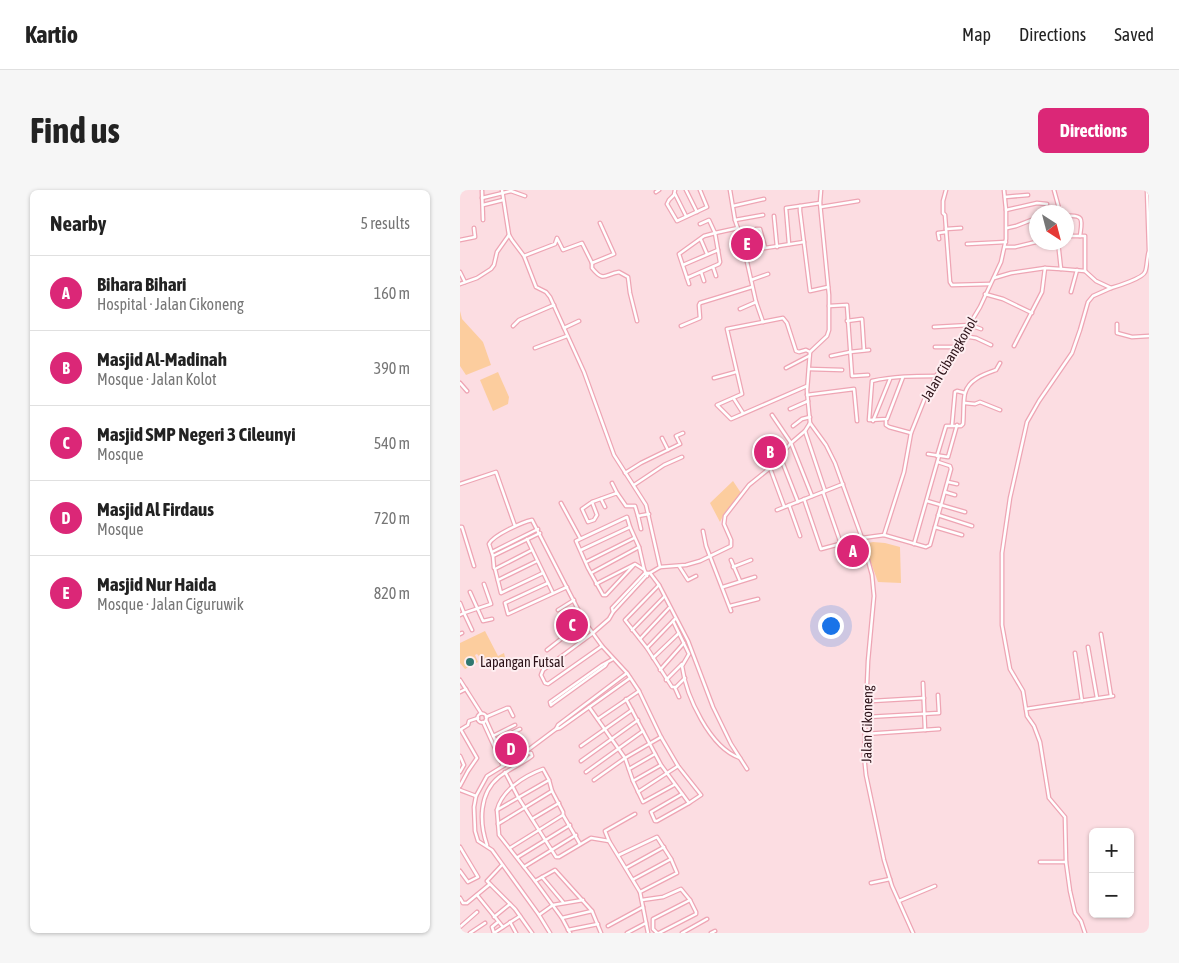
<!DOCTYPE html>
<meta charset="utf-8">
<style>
:root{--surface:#fff;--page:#f6f6f6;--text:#222;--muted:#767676;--line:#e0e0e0;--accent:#db2777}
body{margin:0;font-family:"Asap Condensed",sans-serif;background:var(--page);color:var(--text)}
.controls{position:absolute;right:15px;bottom:15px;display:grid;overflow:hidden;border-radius:8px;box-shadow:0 1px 4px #0004}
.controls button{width:45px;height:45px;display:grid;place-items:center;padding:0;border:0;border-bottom:1px solid var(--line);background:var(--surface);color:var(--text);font:25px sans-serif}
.compass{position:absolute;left:569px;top:15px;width:45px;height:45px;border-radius:50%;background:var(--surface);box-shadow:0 1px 4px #0004;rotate:144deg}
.you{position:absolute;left:370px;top:435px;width:18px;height:18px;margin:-12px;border:4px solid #fff;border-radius:50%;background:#1a73e8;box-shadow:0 0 0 8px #1a73e833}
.badge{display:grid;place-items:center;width:32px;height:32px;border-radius:50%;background:var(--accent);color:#fff;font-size:16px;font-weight:700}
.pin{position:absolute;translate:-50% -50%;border:2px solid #fff;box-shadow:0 1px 5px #0006}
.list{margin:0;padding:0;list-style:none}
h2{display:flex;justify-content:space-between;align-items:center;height:65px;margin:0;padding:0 20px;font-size:21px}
h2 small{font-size:16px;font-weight:400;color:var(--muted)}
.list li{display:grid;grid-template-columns:32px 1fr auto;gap:15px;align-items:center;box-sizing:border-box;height:75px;padding:0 20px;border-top:1px solid var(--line)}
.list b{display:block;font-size:19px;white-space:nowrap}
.list p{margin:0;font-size:16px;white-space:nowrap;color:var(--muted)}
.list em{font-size:16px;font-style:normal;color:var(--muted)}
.map{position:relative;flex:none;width:689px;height:743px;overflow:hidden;border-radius:8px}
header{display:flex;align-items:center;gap:30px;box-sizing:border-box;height:70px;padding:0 25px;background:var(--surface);border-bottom:1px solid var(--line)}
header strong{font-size:24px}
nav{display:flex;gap:28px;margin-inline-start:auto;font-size:18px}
.intro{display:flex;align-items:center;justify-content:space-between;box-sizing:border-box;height:120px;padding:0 30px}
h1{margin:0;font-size:35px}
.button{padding:12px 22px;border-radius:8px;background:var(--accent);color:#fff;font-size:18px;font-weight:700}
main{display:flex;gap:30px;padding:0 30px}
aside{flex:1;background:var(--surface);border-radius:8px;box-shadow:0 1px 4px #0004}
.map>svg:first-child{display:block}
.green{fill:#fccd9e}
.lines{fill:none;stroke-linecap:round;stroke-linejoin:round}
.minor-casing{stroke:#eea5b4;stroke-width:5}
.minor{stroke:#fff;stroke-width:2.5}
.poi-dot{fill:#307770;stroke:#feeef1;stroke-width:2}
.labels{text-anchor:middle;stroke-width:4;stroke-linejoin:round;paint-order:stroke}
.street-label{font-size:14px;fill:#2b1117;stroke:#feeef1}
.poi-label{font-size:14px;fill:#2b1117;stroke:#feeef1;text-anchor:start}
</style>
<header>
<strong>Kartio</strong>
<nav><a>Map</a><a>Directions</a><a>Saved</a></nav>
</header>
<div class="intro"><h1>Find us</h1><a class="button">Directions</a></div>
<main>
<aside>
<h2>Nearby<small>5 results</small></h2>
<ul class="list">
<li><span class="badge">A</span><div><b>Bihara Bihari</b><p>Hospital · Jalan Cikoneng</p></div><em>160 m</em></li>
<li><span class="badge">B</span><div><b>Masjid Al-Madinah</b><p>Mosque · Jalan Kolot</p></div><em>390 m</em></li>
<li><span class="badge">C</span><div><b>Masjid SMP Negeri 3 Cileunyi</b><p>Mosque</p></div><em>540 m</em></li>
<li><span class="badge">D</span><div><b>Masjid Al Firdaus</b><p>Mosque</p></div><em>720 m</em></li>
<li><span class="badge">E</span><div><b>Masjid Nur Haida</b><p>Mosque · Jalan Ciguruwik</p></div><em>820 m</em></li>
</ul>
</aside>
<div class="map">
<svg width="689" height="743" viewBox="0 0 689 743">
<rect width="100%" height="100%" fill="#fcdde2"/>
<g class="green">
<polygon points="0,121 2,129 23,152 31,175 6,185 0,176"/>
<polygon points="38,182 49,207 48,214 33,221 20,190"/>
<polygon points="273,291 281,303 264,324 260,332 250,313"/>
<polygon points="413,352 425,353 440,357 441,393 418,392 404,354"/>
<polygon points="25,441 38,466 44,463 45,467 39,470 31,480 17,464 15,465 18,472 5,479 0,473 0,453"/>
</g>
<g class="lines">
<defs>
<g id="minor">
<polyline points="42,0 49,45 52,50 64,66 76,97 86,102 90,107 124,182 154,265 186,315 200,377"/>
<polyline points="215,0 214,5 209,10 207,14 217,31 247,17 240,0"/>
<polyline points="226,0 237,22"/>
<polyline points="270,0 275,30 283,54 296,112 303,132"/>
<polyline points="486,0 483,11 483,23 485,25 490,92 492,95 530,94"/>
<polyline points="594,0 600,22"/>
<polyline points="22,1 23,30"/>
<polyline points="196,2 199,0"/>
<polyline points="215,4 226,26"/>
<polyline points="545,7 568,5"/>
<polyline points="22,8 51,1 65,6"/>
<polyline points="360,13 340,16 340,21 350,101 368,97"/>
<polyline points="23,15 43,10"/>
<polyline points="273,16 304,9"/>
<polyline points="361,17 398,11"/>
<polyline points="546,20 577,13 587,14"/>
<polyline points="314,26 317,57"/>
<path d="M606,26C625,24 622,31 620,46"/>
<polyline points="275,30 303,25"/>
<polyline points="240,34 249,30 255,43 244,46 219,64 227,88 259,74 260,72 255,43 278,38"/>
<polyline points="547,38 556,36 574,29"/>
<polyline points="296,39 300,39 305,57"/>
<polyline points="486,39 501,38"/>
<polyline points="606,46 625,46 625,81"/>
<polyline points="479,49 478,43 486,42"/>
<polyline points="0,50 15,47 14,38"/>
<polyline points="241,50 247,64"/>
<polyline points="598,52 601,79"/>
<polyline points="329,54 326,18 340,16"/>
<polyline points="507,54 546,52"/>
<polyline points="545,57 555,57 576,52"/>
<polyline points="285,61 344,52"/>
<path d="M64,66L95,54L97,48L103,60L122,53L132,73V78C144,93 145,84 159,82L168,87L170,103L177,131"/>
<polyline points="132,73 154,64 140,33"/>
<polyline points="223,75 258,60"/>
<polyline points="253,77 256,86"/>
<polyline points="0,82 5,92"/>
<polyline points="241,82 244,91"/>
<polyline points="227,88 229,94"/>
<path d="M534,88L551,83L585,78L601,79L625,81L636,91L651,98C658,96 683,88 685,82C687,79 687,66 689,61L687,0"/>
<polyline points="291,90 308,84"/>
<polyline points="0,94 17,88 31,79 34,75 37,62 49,45"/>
<polyline points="611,102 617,80"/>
<polyline points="525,104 543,109 572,123"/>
<polyline points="369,116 387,115 392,186 408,185"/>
<polyline points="280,119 296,112"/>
<polyline points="387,131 402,129 404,160"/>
<polyline points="657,134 657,143 672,147 689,146"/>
<polyline points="53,136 59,130 94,115"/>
<polyline points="221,136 240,128 239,115 240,113 292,97"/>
<polyline points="474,137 510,135 521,139"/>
<polyline points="104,138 119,131"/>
<polyline points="503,146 516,148 531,155"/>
<polyline points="554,156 582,102 585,78"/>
<polyline points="475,157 496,157"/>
<polyline points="75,158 107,146"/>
<polyline points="350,162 367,146 369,140 369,105 360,13 361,0"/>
<polyline points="371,166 390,162 409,160"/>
<polyline points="326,178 349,166"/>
<polyline points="349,179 382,180"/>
<path d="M443,187L427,229L409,230L412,191C433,186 455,186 476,186"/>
<polyline points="254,188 276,182"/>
<polyline points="0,193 7,201"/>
<polyline points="347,196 271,229 257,215 282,204 267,139 323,128 327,133 336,161 339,162 346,160 350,162 347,201 350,233 366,255 375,273 402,348 412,385 414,406 408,471 404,565 406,585 424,670 432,696 453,743"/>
<polyline points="347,205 394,199 397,231"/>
<polyline points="274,209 283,223"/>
<polyline points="505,213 515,214 520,212 540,220"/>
<polyline points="330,219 348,211"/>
<polyline points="312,225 331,253 352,306"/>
<polyline points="413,231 430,189"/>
<polyline points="426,231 426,235 429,237 451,243"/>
<polyline points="492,235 495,202 497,201 505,203"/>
<polyline points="333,236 342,229 350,227"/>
<polyline points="345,241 365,301"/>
<polyline points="202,248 208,260"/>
<polyline points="295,258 302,264 313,258 319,267"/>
<polyline points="468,264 488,267 497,235"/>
<polyline points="320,266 338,312"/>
<path d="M477,266L486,236H501L503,234C504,224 503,212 505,203C509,189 525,184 536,180L540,173"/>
<polyline points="310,278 324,316"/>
<polyline points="165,283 181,273 220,254 216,246 223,243"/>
<polyline points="488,292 497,294"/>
<polyline points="152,293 157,303"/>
<polyline points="0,294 36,282 55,336"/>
<polyline points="174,295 204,275 222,267"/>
<polyline points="363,302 381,354"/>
<polyline points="485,302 495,305"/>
<polyline points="141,309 145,317"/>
<polyline points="344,309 361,359 402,348 424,345 444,282 451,243 465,208 476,186 490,167 520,117 541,72 546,49 546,20 544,0"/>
<polyline points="467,311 505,322"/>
<polyline points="132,312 122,319 128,332 134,330 137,325 132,312 157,303 166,316 175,316 178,326 189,324"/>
<polyline points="101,313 120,348"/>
<polyline points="329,315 340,346"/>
<polyline points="317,320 383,294"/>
<polyline points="478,325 512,336"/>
<polyline points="178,326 181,339"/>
<polyline points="0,337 2,337 14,376"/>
<polyline points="475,337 502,345"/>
<polyline points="243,341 246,356 271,421"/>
<polyline points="424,345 466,357 470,355 491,279 490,276 478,272"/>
<polyline points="67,349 93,403"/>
<polyline points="454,354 479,266"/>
<polyline points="72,360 35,379 41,403 83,383"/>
<polyline points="121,360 170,337"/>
<polyline points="32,362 78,339"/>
<path d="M33,366L29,354C33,345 63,332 72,330L124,431"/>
<polyline points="271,370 280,391"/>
<polyline points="126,372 174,348"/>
<polyline points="174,375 146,405 143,405 128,378 116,351 167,327 170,337 179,357 184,379 187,386"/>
<polyline points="219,376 228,390 236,386"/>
<polyline points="273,377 291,370"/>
<polyline points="34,378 33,366 80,343"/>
<polyline points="131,383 179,357"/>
<polyline points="190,383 199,395 228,451 253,517 271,554 287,579"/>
<polyline points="38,390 77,371"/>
<polyline points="88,393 45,413 48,424 107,397"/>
<polyline points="136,394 175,374 183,379"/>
<polyline points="199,395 165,430 187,458 212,497 216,497 225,488"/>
<polyline points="263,397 295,387"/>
<polyline points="10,402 23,431 32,429"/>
<polyline points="0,413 4,423 0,425"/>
<polyline points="270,416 298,409"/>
<polyline points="98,420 114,410"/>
<polyline points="153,422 188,384"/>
<path d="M215,429L213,431L229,464L222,476C226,506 250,558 280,568"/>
<polyline points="12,440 4,423 31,414 24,394"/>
<polyline points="172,440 204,407"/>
<polyline points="0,444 2,443"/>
<polyline points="641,444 651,506"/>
<polyline points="180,449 209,418"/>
<polyline points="142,456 88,494 85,493 81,485 83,480 133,443 149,429 153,422 152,418 185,383 190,383 200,377 226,375 240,371 271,356 271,350 264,334 265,326 289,295 310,278 331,253 345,241 350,233"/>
<polyline points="628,457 637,508"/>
<polyline points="187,458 213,431"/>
<polyline points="87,460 124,431 142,456 167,483 179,501 201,547 218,576 241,605 229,613 197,631 195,631 191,622 222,604"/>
<polyline points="615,463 622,511"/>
<polyline points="193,468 219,443"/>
<polyline points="200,480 224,453"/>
<polyline points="0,490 21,523"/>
<polyline points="206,490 222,474"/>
<polyline points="463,493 465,540"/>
<polyline points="215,498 219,507"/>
<polyline points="0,502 6,499"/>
<polyline points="166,509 201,575 229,613"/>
<polyline points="407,509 412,511 464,508"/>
<polyline points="91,515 90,512 142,475 153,469"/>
<polyline points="91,515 145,476 147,473"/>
<polyline points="129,517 165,568 173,591 183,612 214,595"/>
<polyline points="566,519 653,506"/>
<circle cx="22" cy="528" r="4.5"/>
<polyline points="26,527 47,518 49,518 53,526"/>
<polyline points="407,527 479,523 478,505"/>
<polyline points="138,529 179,501"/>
<polyline points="26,530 46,574"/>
<polyline points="23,532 43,576"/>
<polyline points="96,539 98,535 167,483"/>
<polyline points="0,540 8,535 9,531 18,528"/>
<polyline points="405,544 479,539"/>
<polyline points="33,546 55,535"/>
<polyline points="35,551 60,539"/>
<polyline points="121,556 172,520"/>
<polyline points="0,566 4,575 0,582"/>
<polyline points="121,571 178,530"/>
<path d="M83,579L89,590L37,620C42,600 64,586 83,579Z"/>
<polyline points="169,579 195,564"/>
<polyline points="45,582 58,607 96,667 99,667 131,648 149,651 180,702 188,743"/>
<polyline points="126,582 183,541"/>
<polyline points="89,590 92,601 103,622 103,625 120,654"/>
<polyline points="134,590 165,568 201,547"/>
<polyline points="173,591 201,575"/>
<polyline points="0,596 8,581 17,568 1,540"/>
<polyline points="0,600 16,606"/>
<polyline points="178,602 218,576"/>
<polyline points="37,620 39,645 75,691 95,680 132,721 141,743"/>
<polyline points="72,629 99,613"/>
<polyline points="38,634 92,601"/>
<polyline points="149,651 145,641 175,624"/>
<path d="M27,655C19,632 19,603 39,587C49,579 62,574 72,566L71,563H65"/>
<polyline points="0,657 18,687 8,692 0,681"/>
<polyline points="50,658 103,625"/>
<polyline points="159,665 197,647 211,669 217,683 180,702"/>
<polyline points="58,667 110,635"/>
<polyline points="580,672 606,672"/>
<polyline points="42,675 27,691 55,719 72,743"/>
<polyline points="64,677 116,645"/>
<polyline points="166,678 204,657"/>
<polyline points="82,687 103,712"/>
<polyline points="174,689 211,669"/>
<polyline points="75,691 102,728 110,743"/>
<polyline points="411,693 430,689"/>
<polyline points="17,705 43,737"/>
<polyline points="0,708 3,713 7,713 30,694"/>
<polyline points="182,710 203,707 221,699 230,710 236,722 236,724 199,743"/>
<polyline points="439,711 475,696"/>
<polyline points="79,725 93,715 123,710"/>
<polyline points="34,727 50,714"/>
<polyline points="102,728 132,721"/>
<polyline points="50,732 56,743"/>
<polyline points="148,736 183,717"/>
<polyline points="0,737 17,722"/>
<polyline points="108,740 138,734"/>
<polyline points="10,743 25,733"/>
<polyline points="34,743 60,726"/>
<polyline points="34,743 32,737 38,732"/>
<polyline points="90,743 79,725 32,660 18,651 15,641 14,617 16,606 27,586 64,563 96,539 100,538 170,488"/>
<polyline points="167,743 186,733"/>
<polyline points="197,743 193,739 193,729 230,710"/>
<polyline points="222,743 247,729"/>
<polyline points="251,743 255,741"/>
<polyline points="625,743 621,731 615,723 610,701 606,672 605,627 589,608 580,552 574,536 567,526 563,501 550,479 542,435 542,363 550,308 567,232 579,211 612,163 620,140 628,112 633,106 651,98"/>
</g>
</defs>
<use href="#minor" class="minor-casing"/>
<use href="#minor" class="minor"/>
</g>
<circle class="poi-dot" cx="10" cy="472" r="5"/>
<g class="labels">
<g class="street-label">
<text transform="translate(489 169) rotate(-59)" y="5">Jalan Cibangkonol</text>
<text transform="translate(407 534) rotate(-89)" y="5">Jalan Cikoneng</text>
</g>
<g class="poi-label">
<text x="20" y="477">Lapangan Futsal</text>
</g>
</g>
</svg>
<div class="controls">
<button>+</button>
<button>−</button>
</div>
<svg class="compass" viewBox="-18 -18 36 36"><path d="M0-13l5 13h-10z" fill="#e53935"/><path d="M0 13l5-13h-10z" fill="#767676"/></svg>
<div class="you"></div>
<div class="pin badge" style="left:393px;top:361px">A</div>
<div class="pin badge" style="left:310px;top:262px">B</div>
<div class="pin badge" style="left:112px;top:435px">C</div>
<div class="pin badge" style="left:51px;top:559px">D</div>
<div class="pin badge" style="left:287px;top:54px">E</div>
</div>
</main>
